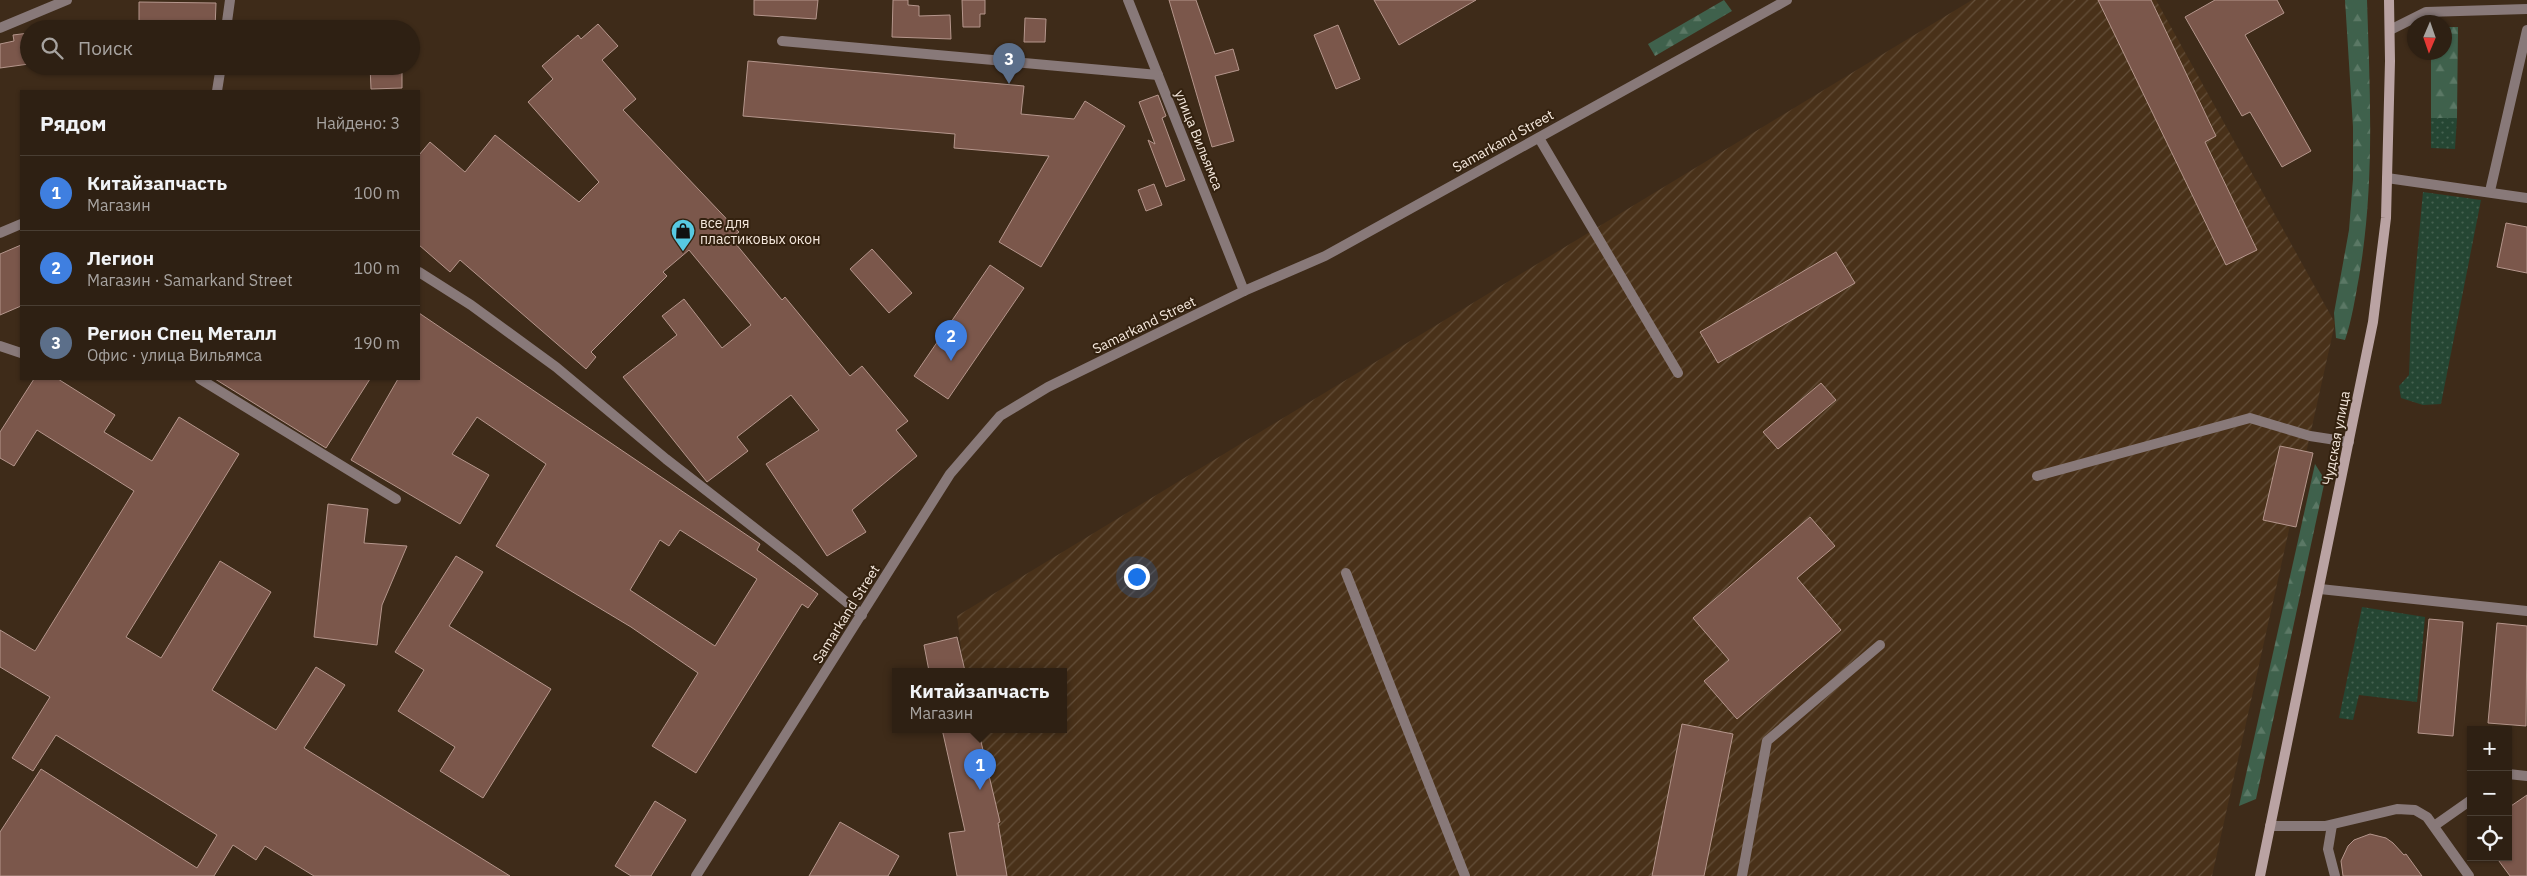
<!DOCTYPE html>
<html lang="ru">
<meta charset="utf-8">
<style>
:root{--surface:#2e2013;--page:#36281c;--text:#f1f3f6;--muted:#a7a3a0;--line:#493e33;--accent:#57c9e2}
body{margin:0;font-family:"IBM Plex Sans",sans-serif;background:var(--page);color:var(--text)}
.controls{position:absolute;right:15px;bottom:15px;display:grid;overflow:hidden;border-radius:0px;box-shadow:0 1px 4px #0004}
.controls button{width:45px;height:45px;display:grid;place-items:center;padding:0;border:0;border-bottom:1px solid var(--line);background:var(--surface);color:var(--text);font:25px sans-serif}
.compass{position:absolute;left:2407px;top:15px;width:45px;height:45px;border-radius:50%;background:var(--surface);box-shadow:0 1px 4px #0004;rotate:182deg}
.you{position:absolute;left:1136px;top:576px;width:18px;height:18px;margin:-12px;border:4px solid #fff;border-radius:50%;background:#1a73e8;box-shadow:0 0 0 8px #1a73e833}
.badge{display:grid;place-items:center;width:32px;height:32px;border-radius:50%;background:var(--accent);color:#fff;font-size:16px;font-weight:700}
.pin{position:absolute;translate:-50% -41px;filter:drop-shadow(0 1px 2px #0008)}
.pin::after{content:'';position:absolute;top:26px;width:18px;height:15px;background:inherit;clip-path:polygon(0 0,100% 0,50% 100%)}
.popup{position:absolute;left:892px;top:668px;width:175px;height:65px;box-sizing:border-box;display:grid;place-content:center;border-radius:0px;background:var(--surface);filter:drop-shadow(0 1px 4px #0005);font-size:16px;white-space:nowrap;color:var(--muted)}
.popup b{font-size:19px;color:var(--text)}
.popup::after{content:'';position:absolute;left:50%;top:100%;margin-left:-10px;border:10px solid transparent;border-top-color:var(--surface)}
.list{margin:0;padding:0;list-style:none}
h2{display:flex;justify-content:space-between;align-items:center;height:65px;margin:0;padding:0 20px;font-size:21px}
h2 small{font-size:16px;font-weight:400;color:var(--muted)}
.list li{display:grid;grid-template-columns:32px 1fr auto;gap:15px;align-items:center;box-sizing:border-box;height:75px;padding:0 20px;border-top:1px solid var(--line)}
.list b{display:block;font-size:19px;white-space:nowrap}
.list p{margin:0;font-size:16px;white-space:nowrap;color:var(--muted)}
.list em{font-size:16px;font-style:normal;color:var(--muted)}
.icon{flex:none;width:28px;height:28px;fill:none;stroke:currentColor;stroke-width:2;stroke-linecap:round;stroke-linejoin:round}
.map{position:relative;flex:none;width:2527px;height:876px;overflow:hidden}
.search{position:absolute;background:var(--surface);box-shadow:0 1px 4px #0004;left:20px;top:20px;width:400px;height:55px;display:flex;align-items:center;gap:12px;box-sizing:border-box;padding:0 18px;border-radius:28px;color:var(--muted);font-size:19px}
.panel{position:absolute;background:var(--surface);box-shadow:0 1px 4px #0004;left:20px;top:90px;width:400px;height:290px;border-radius:0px}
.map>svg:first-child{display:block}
.industrial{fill:url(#industrial-furrows)}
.grass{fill:url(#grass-dots)}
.forest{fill:url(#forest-firs)}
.building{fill:#7b574b;stroke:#b5968c;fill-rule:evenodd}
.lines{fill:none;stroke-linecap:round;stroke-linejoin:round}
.lane{stroke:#887979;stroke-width:10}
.street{stroke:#887979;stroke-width:10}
.secondary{stroke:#baa3a3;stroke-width:10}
.labels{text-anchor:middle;stroke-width:4;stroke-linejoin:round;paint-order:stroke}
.street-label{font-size:14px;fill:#f5e8dd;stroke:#33210f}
.poi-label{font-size:14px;fill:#f5e8dd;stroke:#33210f;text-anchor:start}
</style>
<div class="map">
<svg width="2527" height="876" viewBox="0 0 2527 876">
<defs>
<pattern id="industrial-furrows" width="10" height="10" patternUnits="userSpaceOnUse" patternTransform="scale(1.25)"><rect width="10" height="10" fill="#493119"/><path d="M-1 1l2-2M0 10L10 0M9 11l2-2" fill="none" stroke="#644f3a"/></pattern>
<pattern id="grass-dots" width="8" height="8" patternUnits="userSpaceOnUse" patternTransform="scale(1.25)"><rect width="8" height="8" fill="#254633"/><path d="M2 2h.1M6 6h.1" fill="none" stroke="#456150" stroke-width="1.8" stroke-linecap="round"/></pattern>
<pattern id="forest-firs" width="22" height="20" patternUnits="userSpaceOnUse" patternTransform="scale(1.25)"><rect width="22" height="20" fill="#3f614c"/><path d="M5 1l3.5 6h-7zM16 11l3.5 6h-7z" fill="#5b7865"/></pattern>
</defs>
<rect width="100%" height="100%" fill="#3e2b19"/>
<polygon class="industrial" points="1972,0 2156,0 2335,323 2212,876 991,876 971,729 1064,729 1064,671 964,671 957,616"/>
<g class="grass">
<polygon points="2431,118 2457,118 2455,149 2431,148"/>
<polygon points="2423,192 2481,200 2441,404 2423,405 2401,398 2399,386 2409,375 2411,321"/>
<polygon points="2362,607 2425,617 2417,702 2359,695 2353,720 2339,718"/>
</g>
<g class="forest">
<polygon points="1724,0 1732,11 1655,56 1648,44"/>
<path d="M2345,0H2367C2370,93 2375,185 2359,277C2355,298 2352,320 2345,340L2336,338L2334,313L2349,230L2353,179V127Z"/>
<polygon points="2445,27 2458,27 2457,118 2431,118 2431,53 2444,52"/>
<polygon points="2315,464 2325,480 2256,799 2239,806"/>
</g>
<g class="building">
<polygon points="754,0 818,0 816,19 754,15"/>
<polygon points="893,0 908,0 908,5 919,6 919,16 950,15 951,39 892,37"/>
<polygon points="962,0 985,0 985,14 980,14 980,27 963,27"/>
<polygon points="1169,0 1196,0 1215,54 1233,49 1239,70 1215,76 1234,141 1212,147"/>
<polygon points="1374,0 1476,0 1399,45"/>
<polygon points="2098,0 2151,0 2216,136 2205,142 2257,250 2226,265"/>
<polygon points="2215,0 2277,0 2284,13 2245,35 2311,151 2282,167 2250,112 2242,116 2185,17"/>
<polygon points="139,2 216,3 215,29 139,29"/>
<polygon points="1025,18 1046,19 1045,42 1024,42"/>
<polygon points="598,24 618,46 602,60 636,99 623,110 739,232 731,238 782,300 785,297 850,376 862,366 908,421 896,430 917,456 852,510 866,532 827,556 766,464 819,430 791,395 737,437 748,451 707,482 623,377 677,335 662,316 684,299 722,348 751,325 689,250 663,272 667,276 591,352 596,357 586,369 460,260 450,272 419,245 419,155 430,142 465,172 495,135 579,202 599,182 528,102 553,79 542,66 578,35 581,39"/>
<polygon points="1338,25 1360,79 1336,89 1314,35"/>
<polygon points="29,33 29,64 0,68 0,44 14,41 13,35"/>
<polygon points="748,61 1024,86 1021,114 1074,119 1085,101 1125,126 1041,267 999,242 1049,156 954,148 955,134 743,116"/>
<polygon points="370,66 402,66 402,88 371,89"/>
<polygon points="1158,95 1166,116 1162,118 1185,180 1166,187 1148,140 1155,144 1139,102"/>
<polygon points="1154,184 1162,205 1146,211 1138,190"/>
<polygon points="2506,223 2527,227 2527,273 2497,267"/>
<polygon points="21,245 21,306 0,315 0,254"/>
<polygon points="872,249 912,293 889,313 850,269"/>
<polygon points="1836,252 1855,283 1718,363 1700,332"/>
<polygon points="990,265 1024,288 948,399 914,376"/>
<path d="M419,313L760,544L757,550L818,594L808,608L802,604L696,773L652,746L698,673L631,627L496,546L546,464L477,417L452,454L489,475L460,524L351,460L398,379H419ZM680,530L757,579L715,646L630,590L660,540L669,546Z"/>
<polygon points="34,379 58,379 115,415 104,432 152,461 179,417 239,454 126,637 161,658 220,561 271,592 212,690 276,730 316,667 345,685 304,748 510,876 314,876 265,846 256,860 233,845 214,876 0,876 0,832 41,769 197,868 217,835 56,735 33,771 12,758 50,697 0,667 0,630 35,651 134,491 37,430 14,466 0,458 0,432"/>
<polygon points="215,379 370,379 326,448"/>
<polygon points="1821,383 1836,400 1778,449 1763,432"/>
<polygon points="2280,446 2313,453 2296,527 2263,520"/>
<polygon points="328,504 368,509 364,543 407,546 382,605 377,645 314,637"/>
<polygon points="1810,517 1835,546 1797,578 1841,630 1737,719 1704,681 1729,660 1693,618"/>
<polygon points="456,556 483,572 449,626 551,689 483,798 440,771 455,747 398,711 424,670 395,652"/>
<polygon points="2429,619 2463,622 2453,736 2418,733"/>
<polygon points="2497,623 2527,626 2526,726 2488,723"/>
<polygon points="957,637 965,671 929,671 924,645"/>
<polygon points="1682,724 1733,734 1704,876 1652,876"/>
<polygon points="942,729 978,729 1000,822 998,823 1007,876 957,876 949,833 965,831"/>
<polygon points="2527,795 2527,876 2510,876 2496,857 2508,857 2508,808"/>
<polygon points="655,801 686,820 651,876 631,876 615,866"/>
<polygon points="840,822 899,856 888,876 809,876"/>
<polygon points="2370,834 2386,838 2393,843 2404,855 2406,854 2422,876 2343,876 2341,861 2348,846 2354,840"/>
</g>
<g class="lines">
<g class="lane">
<polyline points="1539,138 1678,373"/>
<polyline points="0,346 21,353"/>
<polyline points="200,379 396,499"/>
<polyline points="2037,476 2250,418 2310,436 2349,442"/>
<polyline points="1346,573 1465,876"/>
<polyline points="2320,589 2527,611"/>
<polyline points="2508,774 2527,776"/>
<polyline points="2332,825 2328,849 2335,876"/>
<polyline points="2270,826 2325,826 2397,809 2415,810 2427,817 2469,876"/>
<polyline points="2434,826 2471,800"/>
<polyline points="1742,876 1767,741 1880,645"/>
</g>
<g class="street">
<polyline points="1128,0 1244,291"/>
<polyline points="0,28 67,0"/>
<polyline points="226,29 230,0"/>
<polyline points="2390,30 2426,12 2527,9"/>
<polyline points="782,41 1158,75"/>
<polyline points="217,91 221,66"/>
<polyline points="2387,178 2527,198"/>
<polyline points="2490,191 2527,30"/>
<polyline points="0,233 21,224"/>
<polyline points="419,272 471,305 556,367 666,459 797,561 862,615"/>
<polyline points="696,876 950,474 1000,416 1048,387 1244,291 1325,256 1787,0"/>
</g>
<polyline class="secondary" points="2260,876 2373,322 2386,218 2390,61 2389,0"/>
</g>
<defs>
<symbol id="shop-pin" viewBox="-11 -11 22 30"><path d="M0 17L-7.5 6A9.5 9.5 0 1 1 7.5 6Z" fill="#57c9e2" stroke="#33210f"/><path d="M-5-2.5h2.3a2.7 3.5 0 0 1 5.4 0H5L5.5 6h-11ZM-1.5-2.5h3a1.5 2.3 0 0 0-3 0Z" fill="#111"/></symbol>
</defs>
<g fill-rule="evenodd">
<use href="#shop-pin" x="669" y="217" width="28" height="38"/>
</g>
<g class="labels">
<g class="street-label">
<text transform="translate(1199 140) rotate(68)" y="5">улица Вильямса</text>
<text transform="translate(1503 141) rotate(-29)" y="5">Samarkand Street</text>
<text transform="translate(1144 325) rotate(-26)" y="5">Samarkand Street</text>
<text transform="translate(2336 438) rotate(-79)" y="5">Чудская улица</text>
<text transform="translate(846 614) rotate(-58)" y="5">Samarkand Street</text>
</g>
<g class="poi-label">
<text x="700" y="228">все для<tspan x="700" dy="16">пластиковых окон</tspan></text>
</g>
</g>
</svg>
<div class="controls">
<button>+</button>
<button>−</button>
<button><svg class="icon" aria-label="locate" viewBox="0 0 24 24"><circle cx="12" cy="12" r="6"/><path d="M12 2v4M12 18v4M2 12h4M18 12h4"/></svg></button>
</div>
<svg class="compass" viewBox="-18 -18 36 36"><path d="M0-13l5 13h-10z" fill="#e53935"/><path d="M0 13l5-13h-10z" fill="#a7a3a0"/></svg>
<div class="you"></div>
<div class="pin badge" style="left:980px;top:790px;background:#3f7fe0">1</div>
<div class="popup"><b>Китайзапчасть</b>Магазин</div>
<div class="pin badge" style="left:951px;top:361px;background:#3f7fe0">2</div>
<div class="pin badge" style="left:1009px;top:84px;background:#5c6f8a">3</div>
<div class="search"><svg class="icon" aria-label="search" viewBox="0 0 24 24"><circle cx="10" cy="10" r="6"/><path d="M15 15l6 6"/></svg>Поиск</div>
<section class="panel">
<h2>Рядом<small>Найдено: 3</small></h2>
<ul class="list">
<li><span class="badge" style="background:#3f7fe0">1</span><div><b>Китайзапчасть</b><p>Магазин</p></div><em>100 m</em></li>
<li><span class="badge" style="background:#3f7fe0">2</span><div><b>Легион</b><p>Магазин · Samarkand Street</p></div><em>100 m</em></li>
<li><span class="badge" style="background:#5c6f8a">3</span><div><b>Регион Спец Металл</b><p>Офис · улица Вильямса</p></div><em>190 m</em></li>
</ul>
</section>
</div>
